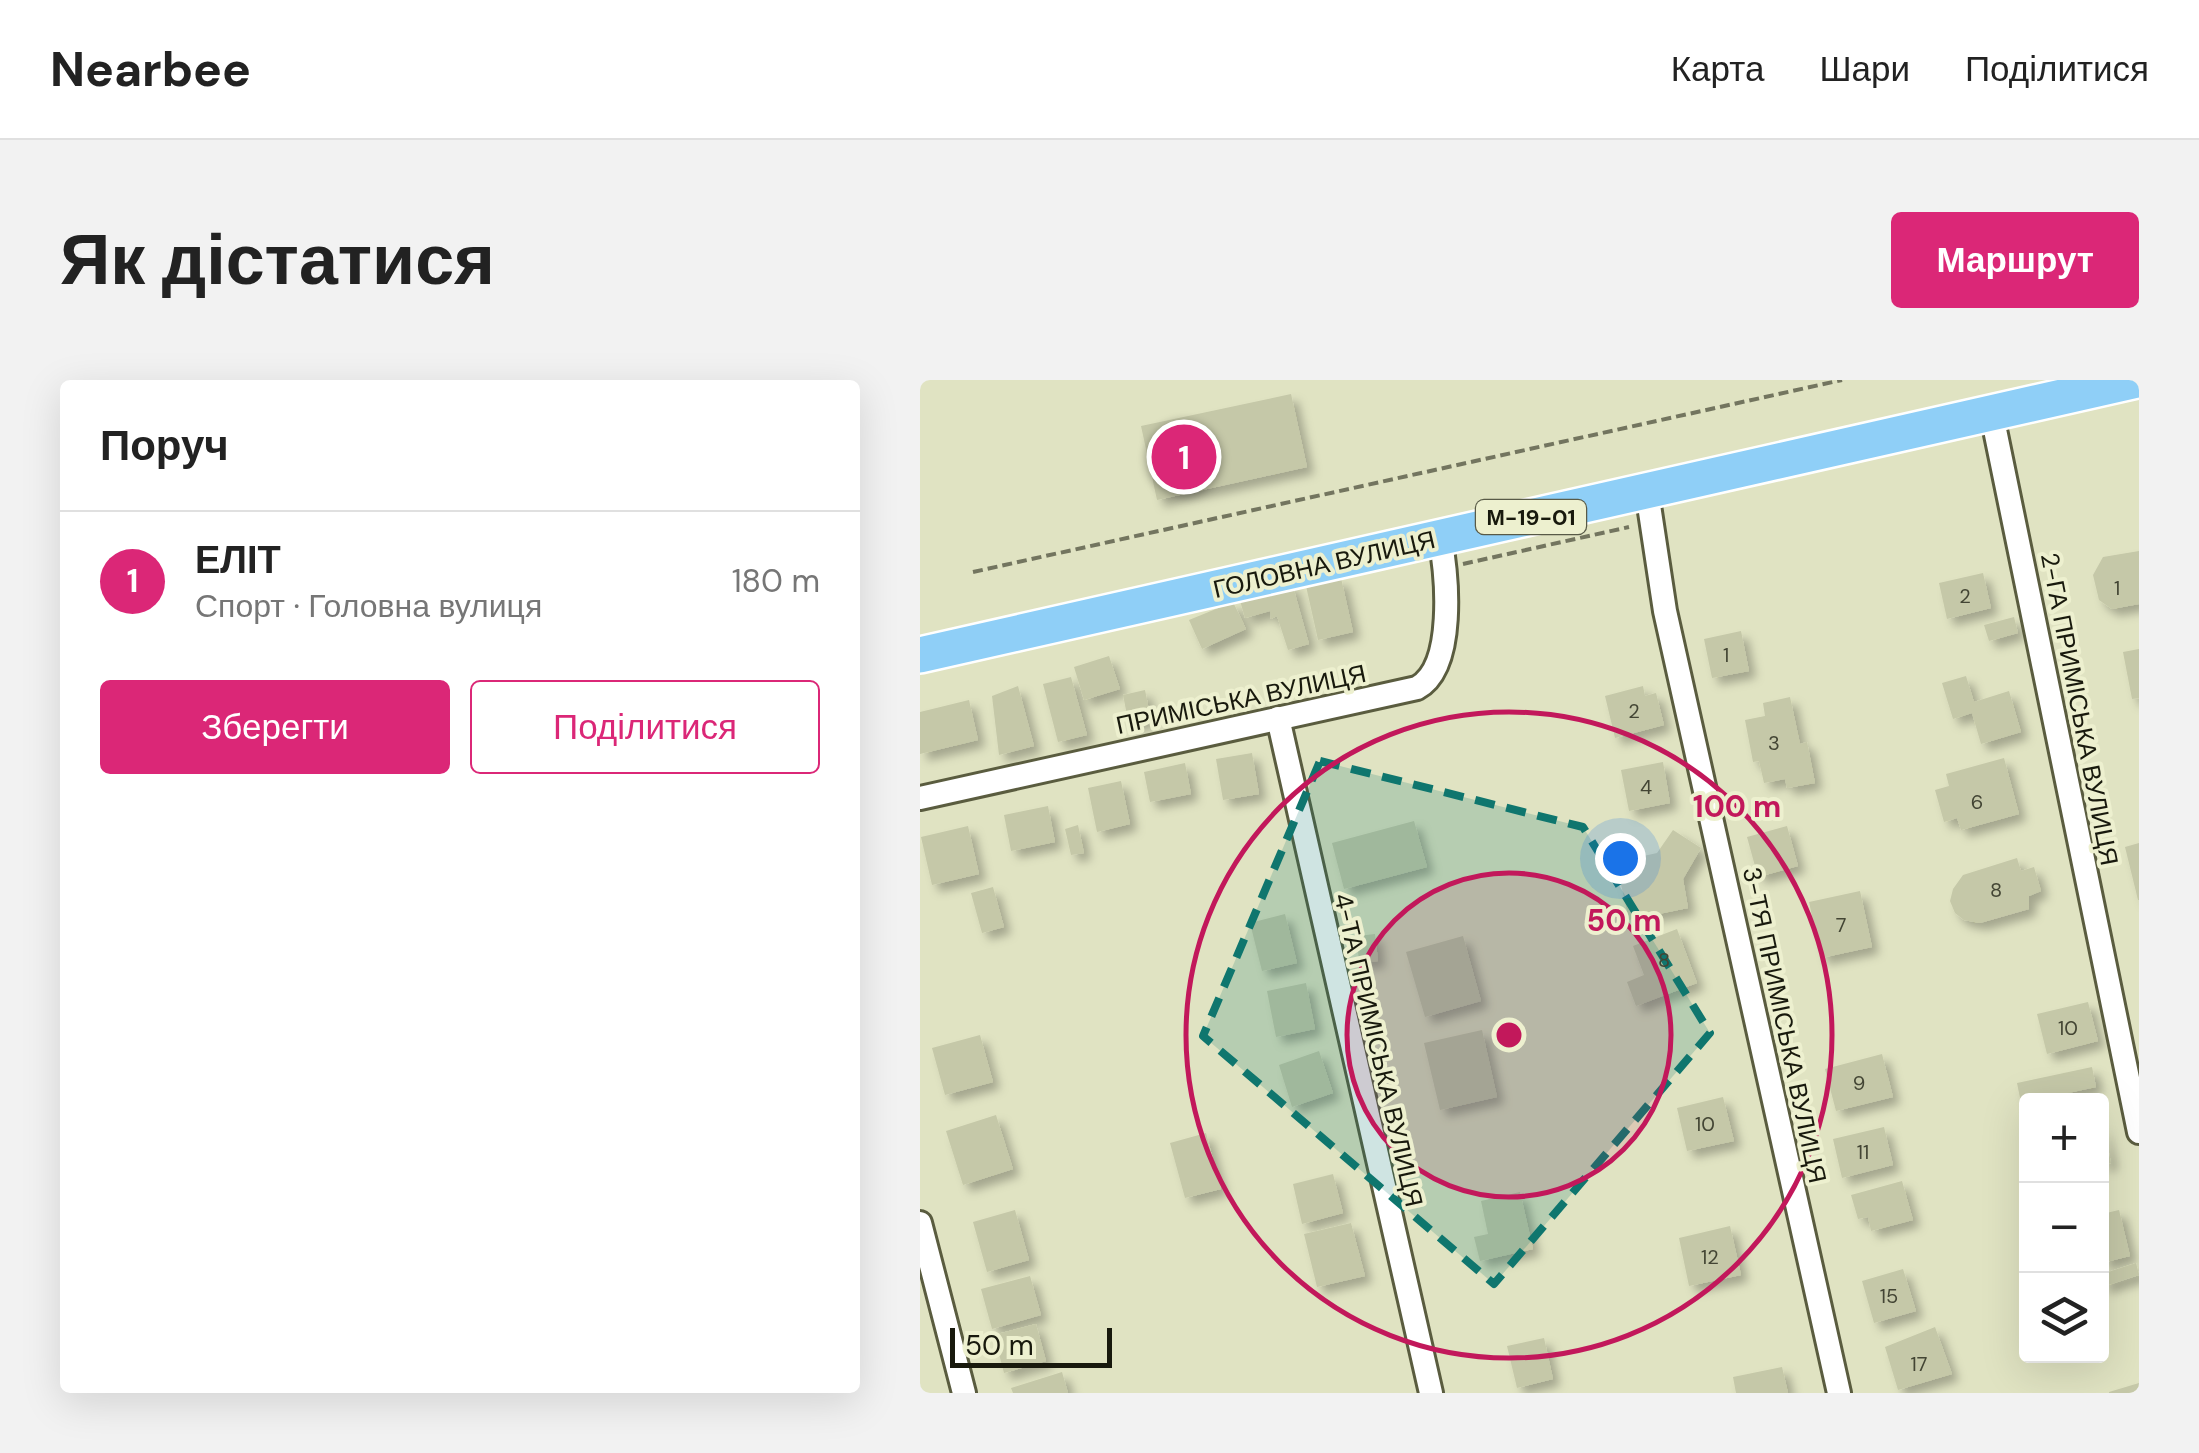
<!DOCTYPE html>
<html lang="uk">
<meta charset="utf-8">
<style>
:root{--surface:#fff;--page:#f2f2f2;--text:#222;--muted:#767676;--line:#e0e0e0;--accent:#db2777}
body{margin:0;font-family:"DM Sans",sans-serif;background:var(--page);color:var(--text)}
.controls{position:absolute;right:30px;bottom:30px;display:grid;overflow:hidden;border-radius:10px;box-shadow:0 10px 40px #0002}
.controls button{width:90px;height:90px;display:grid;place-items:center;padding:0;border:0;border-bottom:2px solid var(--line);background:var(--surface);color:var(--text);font:50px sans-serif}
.scale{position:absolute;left:30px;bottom:25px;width:162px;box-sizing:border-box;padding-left:10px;border:5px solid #18190d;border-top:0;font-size:28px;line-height:35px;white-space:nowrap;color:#18190d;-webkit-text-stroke:8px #edf0cf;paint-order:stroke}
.you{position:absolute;left:700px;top:478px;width:35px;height:35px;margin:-25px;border:8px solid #fff;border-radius:50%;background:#1a73e8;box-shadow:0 0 0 15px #1a73e833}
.badge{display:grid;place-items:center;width:65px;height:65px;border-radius:50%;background:var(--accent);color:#fff;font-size:32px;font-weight:700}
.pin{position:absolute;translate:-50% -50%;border:5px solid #fff;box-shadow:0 2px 10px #0006}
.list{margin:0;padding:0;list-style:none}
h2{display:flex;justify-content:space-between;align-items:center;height:130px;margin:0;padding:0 40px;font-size:42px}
h2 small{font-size:32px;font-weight:400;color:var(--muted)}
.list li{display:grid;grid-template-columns:65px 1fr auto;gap:30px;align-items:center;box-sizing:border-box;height:140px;padding:0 40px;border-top:2px solid var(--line)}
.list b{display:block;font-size:38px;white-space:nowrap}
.list p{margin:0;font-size:32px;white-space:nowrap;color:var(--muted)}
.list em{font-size:32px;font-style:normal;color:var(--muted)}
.actions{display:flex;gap:20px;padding:30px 40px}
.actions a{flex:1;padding:22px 0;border:2px solid var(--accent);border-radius:10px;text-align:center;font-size:35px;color:var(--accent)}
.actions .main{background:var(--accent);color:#fff}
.icon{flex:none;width:55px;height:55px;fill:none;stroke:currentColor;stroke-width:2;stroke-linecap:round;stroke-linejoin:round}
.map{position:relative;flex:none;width:1219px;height:1013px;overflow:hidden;border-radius:10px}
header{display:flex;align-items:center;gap:60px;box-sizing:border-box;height:140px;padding:0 50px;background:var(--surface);border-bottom:2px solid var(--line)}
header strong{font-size:48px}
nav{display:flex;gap:55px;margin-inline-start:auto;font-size:35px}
.intro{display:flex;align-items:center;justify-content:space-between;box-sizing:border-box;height:240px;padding:0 60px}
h1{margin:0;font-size:70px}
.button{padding:25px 45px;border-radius:10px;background:var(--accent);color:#fff;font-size:35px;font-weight:700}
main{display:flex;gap:60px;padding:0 60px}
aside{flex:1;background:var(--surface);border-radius:10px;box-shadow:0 10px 40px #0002}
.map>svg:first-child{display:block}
.building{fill:#c5c8a8;filter:url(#shadow)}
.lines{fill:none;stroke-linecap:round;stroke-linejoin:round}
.street-casing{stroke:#5a5c3f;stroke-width:28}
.primary-casing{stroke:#fff;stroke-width:40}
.path{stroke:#73755f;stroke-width:4;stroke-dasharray:10 5;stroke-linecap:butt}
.street{stroke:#fff;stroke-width:22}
.primary{stroke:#8fcff7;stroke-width:35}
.marked{fill:#0f766e;fill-opacity:0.2;stroke:#0f766e;stroke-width:8;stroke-dasharray:20 12;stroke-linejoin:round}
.ring{fill:none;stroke:#c2185b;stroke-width:5}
.labels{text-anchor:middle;stroke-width:8;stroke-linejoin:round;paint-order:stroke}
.number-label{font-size:20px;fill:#434534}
.shield{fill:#edf0cf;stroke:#585a47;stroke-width:2.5}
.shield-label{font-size:22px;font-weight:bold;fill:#18190d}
.street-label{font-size:25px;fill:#18190d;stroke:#edf0cf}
.centre{fill:#c2185b;stroke:#edf0cf;stroke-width:5}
.ring-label{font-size:30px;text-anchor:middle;font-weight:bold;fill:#c2185b;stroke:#edf0cf;stroke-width:8;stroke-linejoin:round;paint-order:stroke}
</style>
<header>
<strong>Nearbee</strong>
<nav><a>Карта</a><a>Шари</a><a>Поділитися</a></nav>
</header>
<div class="intro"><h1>Як дістатися</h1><a class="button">Маршрут</a></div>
<main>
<aside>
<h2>Поруч<small></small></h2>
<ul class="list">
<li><span class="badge">1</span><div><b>ЕЛІТ</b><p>Спорт · Головна вулиця</p></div><em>180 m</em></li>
</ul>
<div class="actions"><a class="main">Зберегти</a><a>Поділитися</a></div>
</aside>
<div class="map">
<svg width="1219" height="1013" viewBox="0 0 1219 1013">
<defs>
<filter id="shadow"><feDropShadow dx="7" dy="7" stdDeviation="5" flood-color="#0004"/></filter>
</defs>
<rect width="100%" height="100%" fill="#e0e3c2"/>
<g class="building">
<polygon points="371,14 387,87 237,120 221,46"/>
<polygon points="1219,171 1219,224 1192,229 1179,220 1173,195 1183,177"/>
<polygon points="1063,193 1071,228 1027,239 1019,203"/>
<polygon points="421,198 433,252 398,260 386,206"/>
<polygon points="372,203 389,264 368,270 357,236 351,239 350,231 325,238 319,217"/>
<polygon points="313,222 326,249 282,269 269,240"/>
<polygon points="1094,237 1098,253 1069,261 1064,245"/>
<polygon points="821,251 829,291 792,298 784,259"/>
<polygon points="1219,269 1219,318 1212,319 1203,272"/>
<polygon points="189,276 200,309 164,320 154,287"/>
<polygon points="1046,296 1054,322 1089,311 1101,352 1061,364 1052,333 1033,339 1022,303"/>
<polygon points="151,297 167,355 138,362 123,304"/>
<polygon points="98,306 114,366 79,375 72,316"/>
<polygon points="723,306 725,316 736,313 744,345 695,358 685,316"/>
<polygon points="225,310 231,340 209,345 203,315"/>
<polygon points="870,317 880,364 887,362 895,403 867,408 865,399 844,403 839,381 833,382 825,340 845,336 843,323"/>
<polygon points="49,320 58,360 0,374 0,332"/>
<polygon points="332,373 339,414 303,420 296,379"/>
<polygon points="1084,378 1099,434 1041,450 1037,438 1024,442 1015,410 1029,406 1026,394"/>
<polygon points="743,382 750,423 709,431 701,390"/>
<polygon points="265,383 271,414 230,422 224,392"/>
<polygon points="201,401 210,444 177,452 168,408"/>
<polygon points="128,426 135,462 91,471 84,435"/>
<polygon points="494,441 507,487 424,509 412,463"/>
<polygon points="158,445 164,473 151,475 145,449"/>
<polygon points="48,446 59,494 12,505 1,457"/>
<polygon points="867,446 878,486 838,497 827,457"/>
<polygon points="753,450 781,468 763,499 768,528 709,540 696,482 737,473"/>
<polygon points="1219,463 1219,520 1218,520 1205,467"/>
<polygon points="1097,478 1101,491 1114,487 1121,511 1109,516 1109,529 1060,543 1044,540 1035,533 1030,521 1033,509 1043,495"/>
<polygon points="73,507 84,547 62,553 51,513"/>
<polygon points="940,511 952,567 901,578 889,522"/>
<polygon points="365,534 377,583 342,591 330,543"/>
<polygon points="757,549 777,603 716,626 707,602 724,595 713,566"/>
<polygon points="455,554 458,581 439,583 437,556"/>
<polygon points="543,556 561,621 505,637 486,572"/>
<polygon points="386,603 395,649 356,657 347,611"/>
<polygon points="1168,622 1178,661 1127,674 1117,634"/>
<polygon points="562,650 577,717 520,730 504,663"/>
<polygon points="60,655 73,702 25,715 12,668"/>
<polygon points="399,671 413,713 372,727 359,685"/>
<polygon points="962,674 973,717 916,731 905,689"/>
<polygon points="1172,687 1176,707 1101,723 1097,703"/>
<polygon points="803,717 814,761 767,771 757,728"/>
<polygon points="76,735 93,789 43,805 26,751"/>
<polygon points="1183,745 1191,783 1182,785 1182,746"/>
<polygon points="964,747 973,785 922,798 913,759"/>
<polygon points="286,753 301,809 265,818 250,763"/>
<polygon points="413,794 423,833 382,844 373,804"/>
<polygon points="982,801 993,840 951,851 948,837 938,839 931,815"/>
<polygon points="600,812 613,869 560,881 554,857 568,854 561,821"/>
<polygon points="95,830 109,880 67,892 53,842"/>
<polygon points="1199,830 1210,876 1182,883 1182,834"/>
<polygon points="431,843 445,896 397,907 384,854"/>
<polygon points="810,846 821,895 769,906 759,858"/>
<polygon points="1216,883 1219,895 1182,907 1182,894"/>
<polygon points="983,889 996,931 954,943 942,901"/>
<polygon points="110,896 121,935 72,949 61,909"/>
<polygon points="116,944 126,981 84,993 74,955"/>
<polygon points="1015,947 1032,994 978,1010 965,967"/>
<polygon points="624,958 633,999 597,1008 587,966"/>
<polygon points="862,987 868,1013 816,1013 813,997"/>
<polygon points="142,992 148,1013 93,1013 91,1008"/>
<polygon points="1219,1003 1219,1013 1189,1013 1189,1012"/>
</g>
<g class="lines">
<defs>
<g id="street">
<polyline points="1072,35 1219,752"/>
<polyline points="727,112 745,231 919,1013"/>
<polyline points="358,338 511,1013"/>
<path d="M0,418L497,308C536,287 527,195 520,158"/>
<polyline points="0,843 44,1013"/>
</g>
<polyline id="primary" points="0,275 1217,0"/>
</defs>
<use href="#street" class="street-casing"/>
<use href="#primary" class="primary-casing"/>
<g class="path">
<polyline points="543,184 709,147"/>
<polyline points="53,192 922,0"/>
</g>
<use href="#street" class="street"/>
<use href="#primary" class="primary"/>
</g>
<path class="marked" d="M400,381L663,447L790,653L574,904L283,656Z"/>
<circle cx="589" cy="655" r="162" fill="#c2185b" fill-opacity=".12"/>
<g class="ring">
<circle cx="589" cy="655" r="162"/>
<circle cx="589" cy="655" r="323"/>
</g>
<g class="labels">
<g class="number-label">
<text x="1197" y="215">1</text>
<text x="1045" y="223">2</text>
<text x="806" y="282">1</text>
<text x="714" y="338">2</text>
<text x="854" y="370">3</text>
<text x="726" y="414">4</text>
<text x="1057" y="429">6</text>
<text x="1076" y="517">8</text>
<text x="921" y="552">7</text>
<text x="744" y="587">8</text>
<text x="1148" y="655">10</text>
<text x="939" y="710">9</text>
<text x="785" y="751">10</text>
<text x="943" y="779">11</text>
<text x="790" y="884">12</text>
<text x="969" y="923">15</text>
<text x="999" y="991">17</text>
</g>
<rect class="shield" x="556" y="120" width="110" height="34" rx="8"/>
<g class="shield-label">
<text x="611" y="145">М-19-01</text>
</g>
<g class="street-label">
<text transform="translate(404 184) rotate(-13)" y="9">ГОЛОВНА ВУЛИЦЯ</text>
<text transform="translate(321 319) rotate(-12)" y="9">ПРИМІСЬКА ВУЛИЦЯ</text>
<text transform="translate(1160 329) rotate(79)" y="9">2-ГА ПРИМІСЬКА ВУЛИЦЯ</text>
<text transform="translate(865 645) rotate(78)" y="9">3-ТЯ ПРИМІСЬКА ВУЛИЦЯ</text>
<text transform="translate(459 670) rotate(77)" y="9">4-ТА ПРИМІСЬКА ВУЛИЦЯ</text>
</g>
</g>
<circle cx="589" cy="655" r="15" class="centre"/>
<g class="ring-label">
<text x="817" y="437">100 m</text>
<text x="704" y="551">50 m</text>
</g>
</svg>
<div class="controls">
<button>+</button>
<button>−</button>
<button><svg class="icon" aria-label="layers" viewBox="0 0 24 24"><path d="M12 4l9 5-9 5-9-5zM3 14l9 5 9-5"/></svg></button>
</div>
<div class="scale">50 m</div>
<div class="you"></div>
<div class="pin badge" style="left:264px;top:77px">1</div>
</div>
</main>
